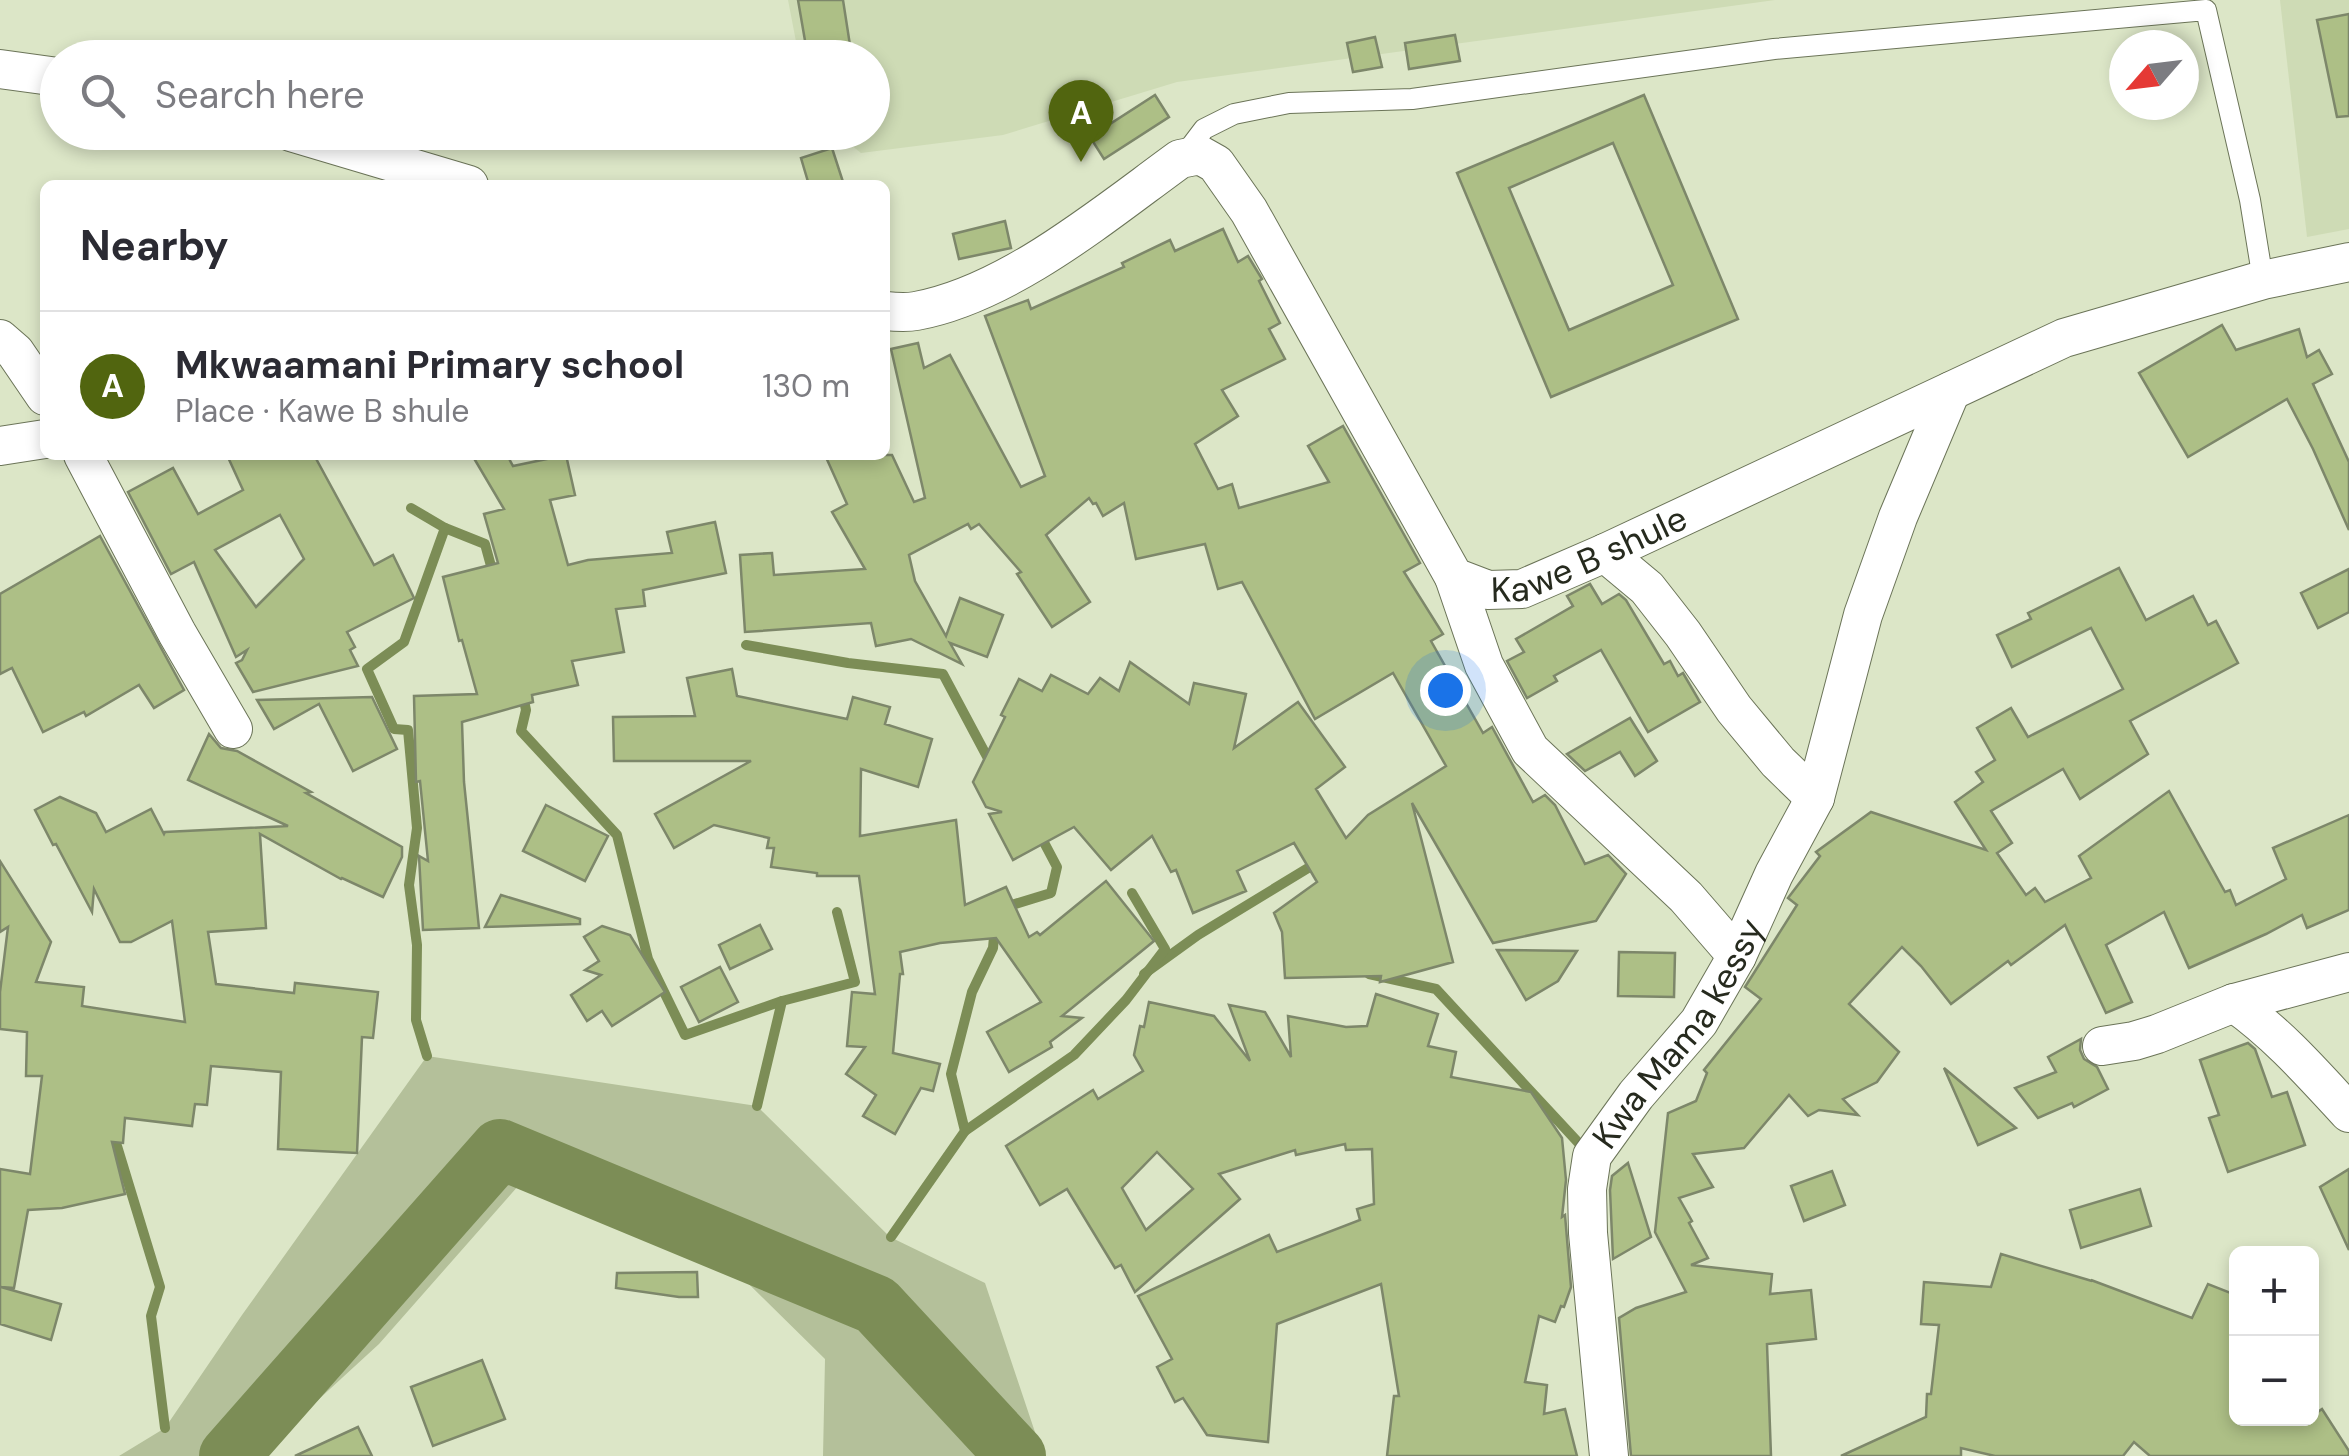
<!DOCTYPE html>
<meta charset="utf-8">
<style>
:root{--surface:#fff;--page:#f7f7f7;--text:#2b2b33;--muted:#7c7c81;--line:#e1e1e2;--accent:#51650f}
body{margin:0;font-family:"DM Sans",sans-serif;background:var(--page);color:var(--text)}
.controls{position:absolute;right:30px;bottom:30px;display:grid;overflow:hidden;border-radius:15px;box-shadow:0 5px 15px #0003}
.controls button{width:90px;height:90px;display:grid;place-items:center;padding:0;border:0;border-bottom:2px solid var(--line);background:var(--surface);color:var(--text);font:50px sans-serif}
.compass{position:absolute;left:2109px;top:30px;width:90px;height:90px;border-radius:50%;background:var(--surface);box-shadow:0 5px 15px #0003;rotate:242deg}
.you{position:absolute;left:1445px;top:690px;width:35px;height:35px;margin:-25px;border:8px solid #fff;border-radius:50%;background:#1a73e8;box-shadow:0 0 0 15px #1a73e833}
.badge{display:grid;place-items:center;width:65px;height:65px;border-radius:50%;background:var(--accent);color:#fff;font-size:32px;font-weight:700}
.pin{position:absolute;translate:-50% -82px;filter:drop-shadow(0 2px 5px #0008)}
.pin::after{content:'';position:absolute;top:52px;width:35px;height:30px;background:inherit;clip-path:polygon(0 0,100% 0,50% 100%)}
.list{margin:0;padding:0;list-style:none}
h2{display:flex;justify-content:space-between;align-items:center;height:130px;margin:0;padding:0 40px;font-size:42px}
h2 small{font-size:32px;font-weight:400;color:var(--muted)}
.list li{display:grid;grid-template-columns:65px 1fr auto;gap:30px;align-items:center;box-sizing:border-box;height:150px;padding:0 40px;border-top:2px solid var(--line)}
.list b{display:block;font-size:38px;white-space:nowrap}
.list p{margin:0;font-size:32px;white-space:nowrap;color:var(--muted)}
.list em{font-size:32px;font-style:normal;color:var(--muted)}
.icon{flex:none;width:55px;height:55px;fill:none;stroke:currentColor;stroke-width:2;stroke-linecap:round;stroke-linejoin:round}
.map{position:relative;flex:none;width:2349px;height:1456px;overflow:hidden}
.search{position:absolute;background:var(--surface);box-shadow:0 5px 15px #0003;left:40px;top:40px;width:850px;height:110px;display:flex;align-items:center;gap:25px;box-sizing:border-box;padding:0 35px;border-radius:55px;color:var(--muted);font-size:38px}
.panel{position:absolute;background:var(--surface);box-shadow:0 5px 15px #0003;left:40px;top:180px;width:850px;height:280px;border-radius:15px}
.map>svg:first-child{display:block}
.built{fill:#cedbb5}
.green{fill:#b4c09a}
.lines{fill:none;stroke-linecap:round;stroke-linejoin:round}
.stream{stroke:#7c8d56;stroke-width:10}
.river{stroke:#7c8d56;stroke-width:60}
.building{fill:#adbf86;stroke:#7d876a;stroke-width:2.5;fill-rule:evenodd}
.service-casing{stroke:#6b7458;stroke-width:22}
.minor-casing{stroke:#6b7458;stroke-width:40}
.service{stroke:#fff;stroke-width:20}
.minor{stroke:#fff;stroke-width:38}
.labels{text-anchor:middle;stroke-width:9;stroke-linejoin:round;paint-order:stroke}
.street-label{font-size:35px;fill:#262a1e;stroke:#fff}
</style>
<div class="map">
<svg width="2349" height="1456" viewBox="0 0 2349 1456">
<rect width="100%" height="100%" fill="#dce6c7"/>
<g class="built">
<polygon points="788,0 1775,0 1177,82 1003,135 861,153 836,133 872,132 872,58 799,57"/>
<polygon points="2280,0 2349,0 2349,229 2307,237"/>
</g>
<polygon class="green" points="427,1056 757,1106 890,1237 985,1283 1043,1456 823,1456 825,1359 698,1234 519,1185 379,1344 257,1456 119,1456 165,1428 242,1315"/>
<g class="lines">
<g class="stream">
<polyline points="411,508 445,528 404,642 367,669 394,729 408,730 417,828 409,885 417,945 416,1020 427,1056"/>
<polyline points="445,528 485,544 494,577"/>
<polyline points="746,645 848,663 943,674 991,764"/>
<polyline points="522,691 526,710 521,731 617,835 648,959 685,1035 782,1001"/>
<polyline points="1002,908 1051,893 1057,867 1038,831"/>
<polyline points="1370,971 1369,974 1436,989 1587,1152"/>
<polyline points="1144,974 1198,935 1318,862"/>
<polyline points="757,1106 782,1001 855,982 837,912"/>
<polyline points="965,1131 1074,1055 1126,1000 1165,949 1132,893"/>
<polyline points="102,1144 117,1146 160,1287 151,1316 165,1428"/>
<polyline points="891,1237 965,1131 951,1074 972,992 993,948 995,926"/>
</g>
<polyline class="river" points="229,1456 500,1149 876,1305 1016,1456"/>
</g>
<g class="building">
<polygon points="798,0 843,0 852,58 808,58"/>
<polygon points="2349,14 2349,116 2337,117 2317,20"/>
<polygon points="1455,35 1460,61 1409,69 1405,43"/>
<polygon points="1375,37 1382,67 1353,72 1347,43"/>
<polygon points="1155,95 1169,117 1104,159 1090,137"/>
<path d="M1644,95L1738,319L1551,397L1457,173ZM1613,143L1673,285L1569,330L1509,188Z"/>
<polygon points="832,148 844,185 809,185 801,158"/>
<polygon points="1005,221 1011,248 959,259 953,234"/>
<polygon points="1223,229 1238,262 1248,256 1262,279 1259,281 1280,323 1269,329 1285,359 1222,390 1238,416 1195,444 1218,489 1232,484 1239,508 1329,482 1308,446 1343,426 1420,563 1404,572 1443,634 1431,641 1483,733 1492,727 1533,802 1545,795 1555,805 1585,864 1608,855 1626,874 1596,921 1493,943 1412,803 1453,962 1380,982 1381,976 1285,978 1282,932 1274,913 1317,882 1294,843 1237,871 1246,891 1193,913 1176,870 1171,872 1152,836 1111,870 1074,827 1013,860 989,814 1002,812 986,807 973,782 1005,717 1001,715 1019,679 1042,691 1051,675 1088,694 1100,678 1119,691 1130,662 1189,704 1194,683 1246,694 1234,748 1298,702 1345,767 1316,789 1346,838 1368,815 1446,766 1393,673 1315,719 1242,582 1218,589 1205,544 1136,559 1124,503 1103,516 1096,503 1093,504 1089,498 1046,535 1090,602 1052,627 1017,574 1021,572 979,524 971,529 968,524 909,555 915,581 946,636 960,598 1003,615 987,657 950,643 962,664 911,639 876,646 871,623 745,632 740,555 772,553 774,575 865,569 832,512 847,504 825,455 892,455 914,502 925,498 891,349 918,343 924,368 950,355 1021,487 1045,476 985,316 1028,300 1031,309 1124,267 1122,263 1170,240 1175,251"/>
<polygon points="2222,325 2236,350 2299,329 2307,357 2319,350 2332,374 2313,384 2349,462 2349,530 2313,449 2287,399 2188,457 2139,373"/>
<path d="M227,455H314L374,565L393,555L414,598L347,632L355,647L350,650L358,666L253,692L236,663L242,660L247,650L236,657L194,562L171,574L128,492L173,468L198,514L243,490ZM280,515L304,559L256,607L215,550Z"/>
<polygon points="472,455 507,455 513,466 566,455 575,495 550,500 568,565 588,560 672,553 667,532 715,522 726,573 643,590 645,606 616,609 624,652 572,661 578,685 532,695 533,702 462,722 464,782 479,928 423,930 419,856 428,861 420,781 416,782 414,696 477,694 462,640 459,641 443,577 498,563 484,514 504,509"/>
<polygon points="100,536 184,690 154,708 139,685 86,716 84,712 43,732 12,668 0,674 0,594"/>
<polygon points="2119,568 2146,620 2193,596 2208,625 2216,621 2238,663 2130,721 2148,754 2080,799 2063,769 1991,811 2012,843 1997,853 2026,895 2035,888 2045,902 2091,878 2079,856 2169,791 2225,892 2230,890 2236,905 2286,879 2273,848 2349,815 2349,910 2307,928 2302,915 2266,934 2189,968 2164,912 2106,945 2132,1002 2106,1013 2065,925 2011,965 2008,961 1951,1004 1921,966 1902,947 1849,1004 1899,1052 1877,1082 1843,1099 1858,1115 1819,1110 1808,1116 1789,1095 1744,1148 1693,1154 1713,1187 1679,1198 1692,1221 1689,1223 1708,1258 1691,1265 1772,1274 1770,1294 1811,1290 1816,1339 1767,1344 1771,1456 1631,1456 1619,1318 1636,1308 1686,1292 1655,1232 1668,1113 1696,1101 1707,1073 1704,1070 1761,999 1745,987 1797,905 1788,898 1820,856 1816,852 1871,812 1986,850 1955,802 1983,782 1976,772 1995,760 1977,728 2011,708 2028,737 2123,689 2091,628 2012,667 1997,635 2031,619 2028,613"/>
<polygon points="2349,569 2349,612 2318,628 2301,593"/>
<polygon points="1590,584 1602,604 1619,594 1626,600 1664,664 1670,661 1678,676 1683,673 1700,702 1648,732 1601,650 1554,676 1557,681 1527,698 1507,661 1524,652 1516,639 1573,606 1567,596"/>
<polygon points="732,669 737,696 847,719 853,697 890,707 885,724 932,739 918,787 861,769 860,836 956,820 965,905 1006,887 1029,937 1037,932 1040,935 1106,881 1154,941 1062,1016 1082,1018 1050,1042 1052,1047 1009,1072 987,1032 1041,1002 996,938 940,943 900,952 903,974 900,974 893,1053 940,1064 933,1091 921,1088 895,1134 863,1116 876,1095 846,1074 865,1047 847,1046 852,992 875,994 859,876 817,876 817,873 771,867 774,848 767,848 769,838 714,825 674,848 655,814 751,761 614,761 613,717 695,716 687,678"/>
<polygon points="372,697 397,749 353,771 319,704 274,729 257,700"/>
<polygon points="1630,718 1657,761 1635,776 1620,752 1585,771 1567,754"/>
<polygon points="209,734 221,748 237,751 311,792 306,793 402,847 402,857 383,897 342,878 341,879 260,834 266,928 208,932 216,984 294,993 295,983 378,992 373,1038 362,1037 357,1153 278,1149 281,1072 211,1066 207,1105 195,1104 192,1126 125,1118 123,1143 112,1142 125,1194 62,1208 28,1210 14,1288 1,1287 61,1304 51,1340 0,1324 0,1169 30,1174 42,1076 26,1076 27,1032 0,1029 0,992 8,927 0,932 0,861 51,942 36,982 84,987 82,1006 185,1022 172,921 131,942 120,942 94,889 92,912 56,844 53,845 35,810 60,797 96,813 106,832 151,809 164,834 165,832 288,826 188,780"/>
<polygon points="546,805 608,836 585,881 523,851"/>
<polygon points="501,895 580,919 580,924 485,927"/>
<polygon points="760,925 772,949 730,969 719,945"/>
<polygon points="602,926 630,935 665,992 612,1026 602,1011 587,1021 571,995 601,975 585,970 599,961 584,937"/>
<polygon points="1497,950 1577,951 1558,981 1526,1000"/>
<polygon points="1619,952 1675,953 1674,997 1618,996"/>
<polygon points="720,967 738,1002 699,1022 681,987"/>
<path d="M1376,994L1438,1014L1428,1046L1456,1052L1451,1077L1531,1092L1562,1138L1566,1180L1562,1217L1565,1215L1571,1287L1564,1307L1561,1306L1555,1322L1539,1316L1525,1382L1547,1385L1544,1414L1565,1409L1577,1456H1387L1394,1396H1399L1381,1284L1277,1324L1268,1442L1207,1435L1183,1398L1175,1402L1157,1367L1172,1359L1138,1296L1269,1235L1277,1252L1360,1220L1357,1209L1374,1204L1372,1149L1346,1150L1345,1144L1296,1155L1295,1150L1219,1174L1240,1199L1135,1292L1121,1265L1115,1268L1067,1189L1040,1205L1006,1146L1093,1090L1098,1099L1143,1071L1134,1055L1140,1026L1144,1027L1149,1002L1214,1016L1250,1061L1229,1005L1265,1012L1291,1057L1288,1016L1346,1027L1367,1026ZM1157,1152L1193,1189L1146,1230L1122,1188Z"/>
<polygon points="2081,1039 2080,1050 2084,1059 2097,1067 2108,1089 2074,1107 2072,1103 2038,1118 2015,1088 2056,1072 2048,1057"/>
<polygon points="2248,1043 2255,1049 2272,1097 2287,1092 2305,1145 2228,1172 2209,1118 2219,1115 2200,1060"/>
<polygon points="1944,1068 1988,1105 2016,1128 1978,1145"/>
<polygon points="1628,1163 1651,1237 1613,1259 1610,1190 1612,1176"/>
<polygon points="2349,1169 2349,1250 2320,1187"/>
<polygon points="1832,1171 1845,1205 1804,1221 1791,1186"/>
<polygon points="2140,1189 2151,1226 2081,1248 2070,1210"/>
<polygon points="2001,1254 2092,1281 2091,1280 2192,1318 2208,1284 2236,1295 2236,1418 2312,1418 2312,1416 2322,1409 2349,1451 2349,1456 2150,1456 2134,1442 2123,1456 1995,1456 1961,1448 1961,1456 1841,1456 1926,1417 1927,1394 1931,1394 1939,1325 1921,1324 1924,1282 1991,1287"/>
<polygon points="697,1272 698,1297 679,1297 616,1288 617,1273"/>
<polygon points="482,1360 505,1419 433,1446 411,1387"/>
<polygon points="358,1427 372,1456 295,1456"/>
</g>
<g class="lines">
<defs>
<polyline id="service" points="1182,158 1204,129 1234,114 1289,103 1412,99 1774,49 2206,10 2250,200 2263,280"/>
<g id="minor">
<polyline points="0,69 58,77"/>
<polyline points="291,132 469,185"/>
<path id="s1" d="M885,311C895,312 906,313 916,311C1009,294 1104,214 1180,159L1200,155L1216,164L1249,211L1454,577L1488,590L1522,589L1605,553L2064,338L2263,280L2349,262"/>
<polyline points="0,339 15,352 45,396"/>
<polyline points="0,446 45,439"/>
<polyline points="83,455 177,633 233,729"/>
<polyline points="1605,553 1647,588 1683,634 1734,709 1778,762 1815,798"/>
<polyline points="1454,577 1484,665 1530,750 1686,897 1737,956"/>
<path d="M2234,1003C2278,1034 2312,1073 2349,1113"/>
<polyline points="2102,1046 2134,1041 2157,1034 2234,1003 2349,972"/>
<path id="s2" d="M1609,1456L1588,1233L1587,1189L1592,1156L1636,1095L1699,1022L1737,956L1774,874L1815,798L1863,615L1898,517L1951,391"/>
</g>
</defs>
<use href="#service" class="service-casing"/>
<use href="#minor" class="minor-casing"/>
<use href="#service" class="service"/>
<use href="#minor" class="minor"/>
</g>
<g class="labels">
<g class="street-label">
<text dy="12" stroke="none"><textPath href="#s1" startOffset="998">Kawe B shule</textPath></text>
<text dy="12" stroke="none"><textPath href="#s2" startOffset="452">Kwa Mama kessy</textPath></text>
</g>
</g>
</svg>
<div class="controls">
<button>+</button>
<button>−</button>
</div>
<svg class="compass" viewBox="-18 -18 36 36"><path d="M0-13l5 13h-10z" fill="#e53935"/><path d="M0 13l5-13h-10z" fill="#7c7c81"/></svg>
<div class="you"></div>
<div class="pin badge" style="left:1081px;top:162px">A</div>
<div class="search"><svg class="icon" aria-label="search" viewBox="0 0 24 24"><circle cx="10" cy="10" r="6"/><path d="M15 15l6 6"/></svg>Search here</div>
<section class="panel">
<h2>Nearby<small></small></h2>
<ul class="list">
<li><span class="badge">A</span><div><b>Mkwaamani Primary school</b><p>Place · Kawe B shule</p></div><em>130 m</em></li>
</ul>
</section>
</div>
